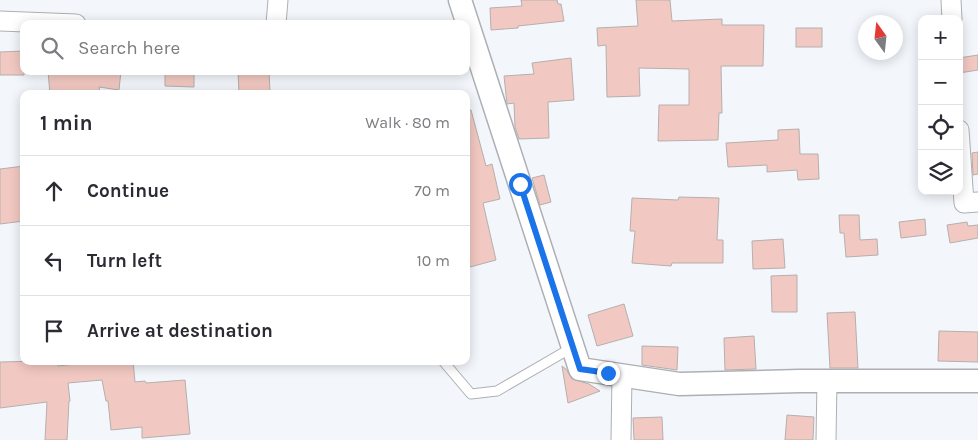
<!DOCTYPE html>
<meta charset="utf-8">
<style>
:root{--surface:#fff;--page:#f7f7f7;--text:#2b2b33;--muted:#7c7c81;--line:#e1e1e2}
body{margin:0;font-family:Karla,sans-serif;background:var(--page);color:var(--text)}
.controls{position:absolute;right:15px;top:15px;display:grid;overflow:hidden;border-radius:10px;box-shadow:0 2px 12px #0003}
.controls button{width:45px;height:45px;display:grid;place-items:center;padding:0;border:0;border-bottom:1px solid var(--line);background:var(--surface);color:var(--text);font:25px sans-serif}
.compass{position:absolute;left:858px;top:15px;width:45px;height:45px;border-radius:50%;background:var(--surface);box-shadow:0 2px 12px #0003;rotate:345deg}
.stop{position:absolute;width:15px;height:15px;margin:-11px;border:4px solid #1a73e8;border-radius:50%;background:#fff}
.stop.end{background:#1a73e8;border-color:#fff;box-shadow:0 1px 5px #0008}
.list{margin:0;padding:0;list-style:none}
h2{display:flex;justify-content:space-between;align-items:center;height:65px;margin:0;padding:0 20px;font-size:21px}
h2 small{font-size:16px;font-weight:400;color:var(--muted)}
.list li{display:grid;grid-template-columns:32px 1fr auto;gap:15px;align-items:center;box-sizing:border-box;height:70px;padding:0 20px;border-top:1px solid var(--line)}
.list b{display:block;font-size:19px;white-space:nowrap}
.list em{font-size:16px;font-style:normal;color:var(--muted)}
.icon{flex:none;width:28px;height:28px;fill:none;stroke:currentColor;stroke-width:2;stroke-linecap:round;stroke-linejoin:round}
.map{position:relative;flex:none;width:978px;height:440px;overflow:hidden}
.search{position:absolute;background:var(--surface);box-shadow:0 2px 12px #0003;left:20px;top:20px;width:450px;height:55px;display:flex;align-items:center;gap:12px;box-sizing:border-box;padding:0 18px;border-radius:10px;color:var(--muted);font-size:19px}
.panel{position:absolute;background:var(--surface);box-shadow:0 2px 12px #0003;left:20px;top:90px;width:450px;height:275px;border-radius:10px}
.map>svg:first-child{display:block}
.building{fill:#f2c9c2;stroke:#b5afae}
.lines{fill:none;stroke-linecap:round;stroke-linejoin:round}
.service-casing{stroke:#acb0b4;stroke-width:11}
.minor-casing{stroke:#acb0b4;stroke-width:21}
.tertiary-casing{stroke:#acb0b4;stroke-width:25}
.service{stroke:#fff;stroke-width:9}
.minor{stroke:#fff;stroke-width:19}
.tertiary{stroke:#fff;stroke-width:22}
.route{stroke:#1a73e8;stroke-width:6}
</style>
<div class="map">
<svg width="978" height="440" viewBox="0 0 978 440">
<rect width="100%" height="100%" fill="#f3f7fb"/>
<g class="building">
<polygon points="521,0 557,0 558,4 561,4 564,21 518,26 518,28 491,30 490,8 522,6"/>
<polygon points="636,0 670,0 672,21 722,19 722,25 764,25 763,66 721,66 722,113 719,113 718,140 658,141 659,105 689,105 689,69 639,68 640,96 607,97 606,45 598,46 597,28 638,26"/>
<rect x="796" y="28" width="26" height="19"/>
<polygon points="24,51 24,75 0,75 0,52"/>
<polygon points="978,55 978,70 959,73 959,58"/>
<polygon points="571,58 574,100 548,102 549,138 519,139 515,127 514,103 507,104 504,76 534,74 532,63"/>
<polygon points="48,71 121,71 119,90 99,87 100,94 50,94"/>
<polygon points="165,71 194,71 194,87 165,86"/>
<polygon points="238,71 269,71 270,92 239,94"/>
<polygon points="471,110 486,166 492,164 500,199 483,203 496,260 470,267 466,252 466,111"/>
<polygon points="799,129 800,154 818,154 819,179 798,180 797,170 767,172 767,165 728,167 726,143 778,140 778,130"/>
<polygon points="978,152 978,174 973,175 972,153"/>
<polygon points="24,166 24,221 0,224 0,169"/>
<polygon points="544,175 551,202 540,205 532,178"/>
<polygon points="679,197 719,198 717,240 723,240 723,263 672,263 671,266 632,263 635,231 630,231 632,198 678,200"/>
<polygon points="839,215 859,215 860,240 877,239 878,255 846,257 844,233 840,233"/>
<polygon points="925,219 926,235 901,238 899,222"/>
<polygon points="967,222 968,226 978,225 978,238 950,243 947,225"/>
<polygon points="783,239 785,268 753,269 752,241"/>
<polygon points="797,275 797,312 772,312 771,276"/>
<polygon points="624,304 633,336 597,346 588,315"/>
<polygon points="855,312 858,368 830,368 827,313"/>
<polygon points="939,331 978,332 978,362 938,361"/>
<polygon points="754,336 756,369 725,370 724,338"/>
<polygon points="642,346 678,347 677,370 642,365"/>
<polygon points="40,361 41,364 58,362 58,366 102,361 133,361 135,382 145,381 146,383 185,380 190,434 142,438 142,427 111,430 108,401 106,401 102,380 68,383 70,401 69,401 67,440 45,440 47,402 0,408 0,362"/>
<polygon points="562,366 566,369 572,379 589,384 600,391 568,403"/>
<polygon points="787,415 814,417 813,440 785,440"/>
<polygon points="662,417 663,440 634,440 633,418"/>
</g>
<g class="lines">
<defs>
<polyline id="service" points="443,361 471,394 497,391 573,347"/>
<g id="minor">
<polyline points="951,0 952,19"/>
<polyline points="0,21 76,24"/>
<polyline points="276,24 278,0"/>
<polyline points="959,130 964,203 978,202"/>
<polyline points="621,440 622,375"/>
<polyline points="826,440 827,381"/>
</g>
<polyline id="tertiary" points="460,0 580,369 679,384 800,381 978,381"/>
</defs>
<use href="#service" class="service-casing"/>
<use href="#minor" class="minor-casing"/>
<use href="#tertiary" class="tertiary-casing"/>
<use href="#service" class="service"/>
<use href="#minor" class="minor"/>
<use href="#tertiary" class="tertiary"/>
</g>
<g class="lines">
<polyline class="route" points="520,184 580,369 608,373"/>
</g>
</svg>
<div class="controls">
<button>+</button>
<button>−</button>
<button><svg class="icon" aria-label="locate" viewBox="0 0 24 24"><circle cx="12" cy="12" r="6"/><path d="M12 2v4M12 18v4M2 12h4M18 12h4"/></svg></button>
<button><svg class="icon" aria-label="layers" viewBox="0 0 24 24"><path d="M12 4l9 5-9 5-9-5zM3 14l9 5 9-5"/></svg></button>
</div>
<svg class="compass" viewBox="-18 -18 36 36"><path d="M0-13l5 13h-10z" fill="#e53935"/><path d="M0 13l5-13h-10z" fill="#7c7c81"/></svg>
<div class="stop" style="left:520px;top:184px"></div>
<div class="stop end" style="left:608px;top:373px"></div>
<div class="search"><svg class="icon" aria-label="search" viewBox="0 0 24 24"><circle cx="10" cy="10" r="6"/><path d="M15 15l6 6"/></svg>Search here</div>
<section class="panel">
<h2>1 min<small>Walk · 80 m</small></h2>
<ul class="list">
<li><svg class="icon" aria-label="ahead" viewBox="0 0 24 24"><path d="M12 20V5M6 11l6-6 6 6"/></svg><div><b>Continue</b></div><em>70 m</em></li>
<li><svg class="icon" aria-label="left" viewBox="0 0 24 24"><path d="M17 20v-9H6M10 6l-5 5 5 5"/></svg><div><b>Turn left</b></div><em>10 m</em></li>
<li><svg class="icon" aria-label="arrive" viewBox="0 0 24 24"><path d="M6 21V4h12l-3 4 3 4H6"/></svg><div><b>Arrive at destination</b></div></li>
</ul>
</section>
</div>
